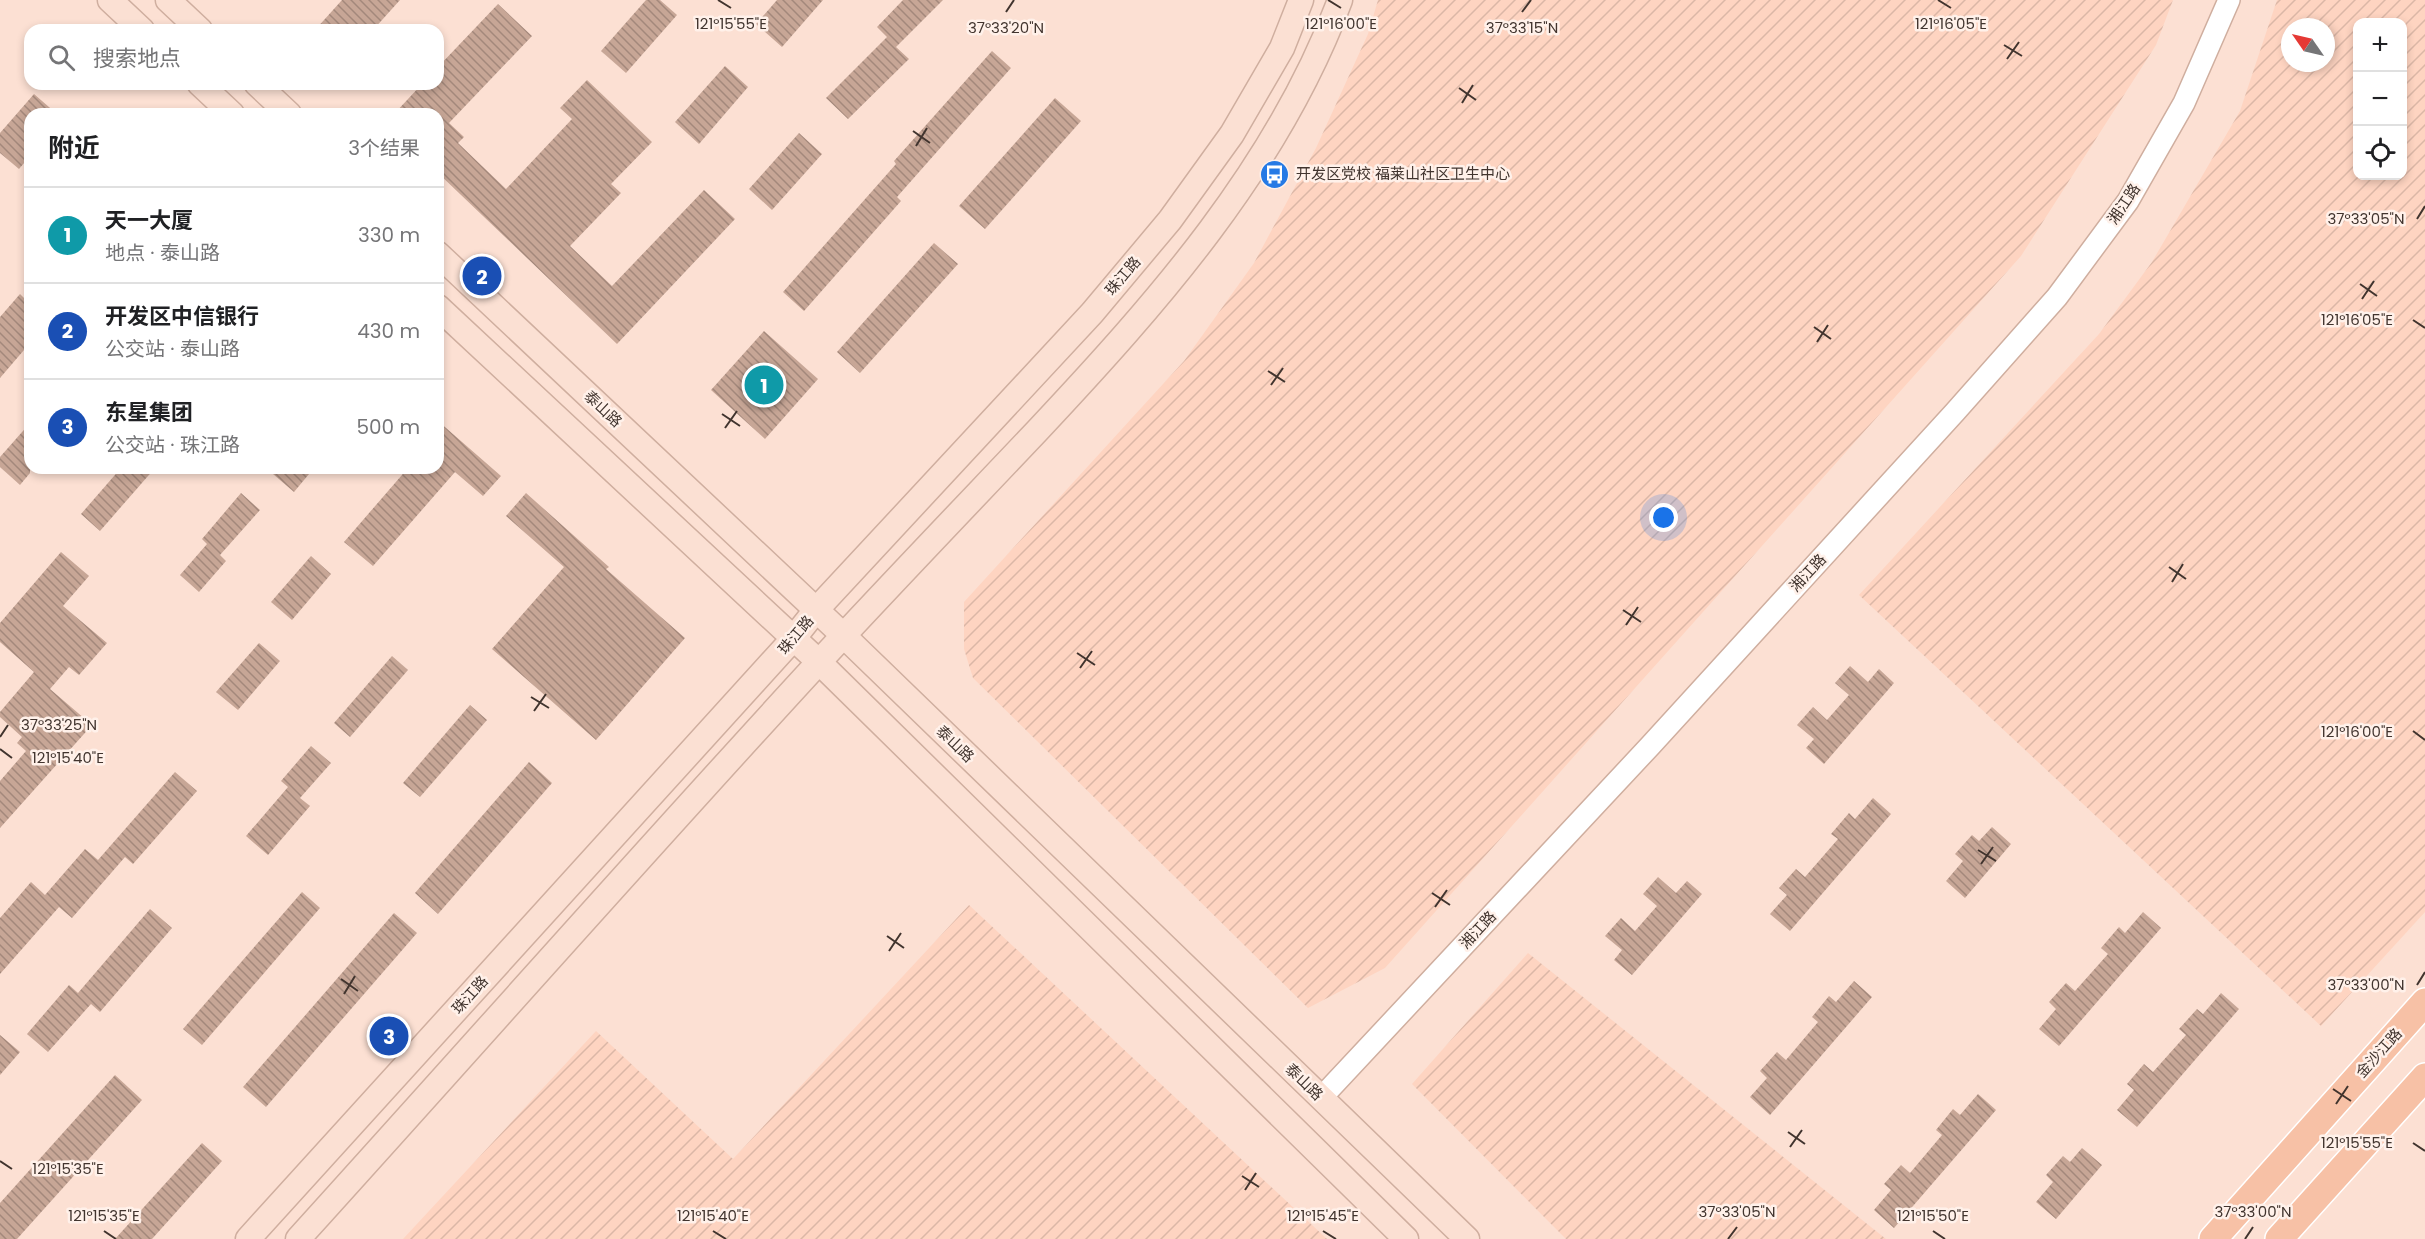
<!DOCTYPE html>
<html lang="zh">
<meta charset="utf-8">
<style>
:root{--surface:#fff;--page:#f6f6f6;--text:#202124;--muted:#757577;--line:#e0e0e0;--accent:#7c3aed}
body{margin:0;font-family:Poppins,"Noto Sans SC",sans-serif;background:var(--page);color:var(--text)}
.controls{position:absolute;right:18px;top:18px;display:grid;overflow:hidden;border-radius:12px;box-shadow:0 3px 9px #0003}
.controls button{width:54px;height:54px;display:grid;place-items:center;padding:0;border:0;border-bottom:2px solid var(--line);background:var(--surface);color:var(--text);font:30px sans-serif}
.compass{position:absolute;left:2281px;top:18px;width:54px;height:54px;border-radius:50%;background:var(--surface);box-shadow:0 3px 9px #0003;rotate:304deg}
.you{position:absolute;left:1664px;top:518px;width:21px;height:21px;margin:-15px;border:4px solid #fff;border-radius:50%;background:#1a73e8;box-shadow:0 0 0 9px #1a73e833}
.badge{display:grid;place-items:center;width:39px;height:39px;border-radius:50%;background:var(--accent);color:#fff;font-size:20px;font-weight:700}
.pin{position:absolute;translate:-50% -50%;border:3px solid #fff;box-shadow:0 2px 6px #0006}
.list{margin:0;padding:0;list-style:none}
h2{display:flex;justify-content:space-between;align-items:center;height:78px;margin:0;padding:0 24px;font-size:26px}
h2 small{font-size:20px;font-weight:400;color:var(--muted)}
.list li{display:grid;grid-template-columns:39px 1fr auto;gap:18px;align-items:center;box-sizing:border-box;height:96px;padding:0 24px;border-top:2px solid var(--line)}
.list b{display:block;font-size:22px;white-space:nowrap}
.list p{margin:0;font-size:20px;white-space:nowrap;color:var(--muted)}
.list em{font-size:20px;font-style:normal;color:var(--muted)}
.icon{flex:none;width:33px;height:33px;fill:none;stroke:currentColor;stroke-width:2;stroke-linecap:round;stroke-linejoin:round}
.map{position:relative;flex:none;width:2425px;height:1239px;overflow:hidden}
.search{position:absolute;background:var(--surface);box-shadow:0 3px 9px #0003;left:24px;top:24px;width:420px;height:66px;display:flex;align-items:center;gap:15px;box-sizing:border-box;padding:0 21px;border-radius:18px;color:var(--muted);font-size:22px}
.panel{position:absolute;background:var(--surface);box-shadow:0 3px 9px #0003;left:24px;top:108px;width:420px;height:366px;border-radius:18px}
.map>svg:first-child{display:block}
.industrial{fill:url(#industrial-furrows);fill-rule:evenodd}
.building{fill:url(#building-back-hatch)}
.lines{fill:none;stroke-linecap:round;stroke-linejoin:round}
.tertiary-casing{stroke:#cfae9f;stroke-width:24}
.secondary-casing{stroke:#cfae9f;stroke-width:27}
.primary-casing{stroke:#fff;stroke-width:30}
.tertiary{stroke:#fff;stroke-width:21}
.secondary{stroke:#fbe0d3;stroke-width:24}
.primary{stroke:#f7c1a6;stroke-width:27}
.ticks{fill:none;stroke:#41342e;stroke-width:2}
.labels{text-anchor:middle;stroke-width:5;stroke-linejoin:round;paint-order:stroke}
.poi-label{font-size:15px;fill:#41342e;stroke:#fff1ea;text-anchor:start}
.street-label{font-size:15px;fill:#41342e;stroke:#fff1ea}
.ticks-label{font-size:15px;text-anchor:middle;fill:#41342e;stroke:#fff1ea;stroke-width:5;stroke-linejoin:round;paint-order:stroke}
</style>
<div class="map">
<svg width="2425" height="1239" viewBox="0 0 2425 1239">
<defs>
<pattern id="industrial-furrows" width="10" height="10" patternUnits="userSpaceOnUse" patternTransform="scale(1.5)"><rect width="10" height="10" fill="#fed4c1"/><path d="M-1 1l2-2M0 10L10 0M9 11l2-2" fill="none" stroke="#dbb7a6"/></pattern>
<pattern id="building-back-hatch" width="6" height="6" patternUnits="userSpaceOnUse" patternTransform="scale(1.5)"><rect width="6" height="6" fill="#c7a696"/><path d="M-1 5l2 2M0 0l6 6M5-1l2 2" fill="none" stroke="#a3887b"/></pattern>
</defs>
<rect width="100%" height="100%" fill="#fce0d3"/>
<g class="industrial">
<polygon points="1378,0 2173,0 2156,45 2021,256 1385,968 1308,1008 973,678 964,649 964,602 1184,361 1254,263 1316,148 1368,34"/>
<path d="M2277,0H2425V912L2321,1026L1859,595L2099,334L2152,262L2240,111ZM2358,22H2402V176H2358ZM2290,27H2326V63H2290Z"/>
<polygon points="969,905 1327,1239 403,1239 596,1031 733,1159"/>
<polygon points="1528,953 1886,1239 1566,1239 1412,1084"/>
</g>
<g class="building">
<polygon points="342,0 400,0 373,30 315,30"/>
<polygon points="646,0 660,0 677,15 626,73 601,51"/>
<polygon points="777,0 823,0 782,47 756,24"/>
<polygon points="903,0 943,0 896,47 909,59 848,119 826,98 887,37 877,27"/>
<polygon points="498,4 532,36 449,123 464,137 458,143 506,189 572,119 560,108 587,80 652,142 611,184 621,193 570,246 612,286 704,190 735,219 617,344 438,173 438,114 394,114 422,84 438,84 438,67"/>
<polygon points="992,51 1011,68 897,197 901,201 804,311 783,292 896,164 894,161"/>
<polygon points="725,66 748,87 699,144 675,122"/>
<polygon points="34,94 57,114 30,114 30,156 19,169 0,153 0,133"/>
<polygon points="1055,98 1081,121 985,229 959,206"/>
<polygon points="799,133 822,154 772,210 749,189"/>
<polygon points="934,243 958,264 860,373 837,352"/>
<polygon points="20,294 30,304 30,343 0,378 0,317"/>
<polygon points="764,331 818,379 765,439 711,390"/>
<polygon points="438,421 501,476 483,496 455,472 373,566 344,542 408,468 438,468"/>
<polygon points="30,423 30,473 20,485 0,467 0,457"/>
<polygon points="121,468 155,468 100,531 81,514"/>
<polygon points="266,468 314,468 294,492"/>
<polygon points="241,493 260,510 220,555 226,561 199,592 180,575 207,544 202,539"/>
<polygon points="526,493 609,567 606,569 685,638 596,740 492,649 564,567 506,516"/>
<polygon points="61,552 89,576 63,606 107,643 79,675 69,667 50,689 92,725 0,828 0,781 26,751 17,743 22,737 0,717 0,712 34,672 0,642 0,623"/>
<polygon points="311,556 331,574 292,620 271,602"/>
<polygon points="259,643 280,661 238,710 216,692"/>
<polygon points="392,656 408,670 350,737 334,723"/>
<polygon points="1850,666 1868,682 1879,669 1894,683 1824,764 1806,748 1814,739 1797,725 1813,707 1827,720 1849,695 1835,683"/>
<polygon points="470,705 487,720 420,797 403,783"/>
<polygon points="311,746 331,763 300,798 310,806 268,855 246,836 288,787 281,781"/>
<polygon points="529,762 552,783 438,914 415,893"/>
<polygon points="175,772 197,791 133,864 125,857 72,918 59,907 0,974 0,918 31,882 45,895 85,849 98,860"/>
<polygon points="1873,798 1891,814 1790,931 1770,914 1787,895 1779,888 1796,869 1805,877 1838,839 1831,834 1849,813 1855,819"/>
<polygon points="1992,827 2011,844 1965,898 1946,881 1963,861 1955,854 1972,835 1979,841"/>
<polygon points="1658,877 1676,893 1687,881 1702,894 1632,975 1614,960 1622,950 1605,936 1621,918 1635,931 1657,906 1643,894"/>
<polygon points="302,892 320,908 202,1045 183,1029"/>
<polygon points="150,909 172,928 100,1012 91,1004 48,1052 27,1034 69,985 78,993"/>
<polygon points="2143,912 2161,928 2059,1046 2039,1029 2056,1009 2049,1002 2066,983 2075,991 2108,954 2101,948 2119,927 2125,933"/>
<polygon points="394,913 417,933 266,1107 243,1087"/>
<polygon points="1854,981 1872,997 1770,1115 1750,1097 1767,1078 1760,1071 1777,1052 1786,1060 1818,1022 1812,1017 1829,996 1836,1002"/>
<polygon points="2221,993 2239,1009 2137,1127 2117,1110 2134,1090 2127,1084 2144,1064 2153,1072 2186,1035 2179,1029 2197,1009 2203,1014"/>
<polygon points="0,1035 20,1052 0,1075"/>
<polygon points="115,1075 142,1100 17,1239 0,1239 0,1203"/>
<polygon points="1978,1094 1996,1110 1894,1228 1874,1210 1891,1190 1884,1184 1901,1165 1910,1173 1942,1135 1936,1130 1953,1109 1960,1115"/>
<polygon points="202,1143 222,1161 152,1239 115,1239"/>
<polygon points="2082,1148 2102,1165 2056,1219 2036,1202 2053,1182 2046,1175 2063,1156 2070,1162"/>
</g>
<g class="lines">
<defs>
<polyline id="tertiary" points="1321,1098 1650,746 1955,412 2057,297 2128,201 2184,103 2229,0"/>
<g id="secondary">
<polyline points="110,0 142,30"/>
<polyline points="168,0 200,30"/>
<polyline points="200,84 232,114"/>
<polyline points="257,84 289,114"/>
<polyline points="438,254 844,636 1467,1239"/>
<polyline points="438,307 819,662 1406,1239"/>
<polyline points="248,1239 793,639 816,610 1092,313 1170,220 1232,134 1282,48 1301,0"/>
<path d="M298,1239C472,1047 643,853 818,663C890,585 964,508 1037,431C1157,303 1278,167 1340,0"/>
</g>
<g id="primary">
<polyline points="2213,1239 2425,1002"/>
<polyline points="2279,1239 2425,1077"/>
</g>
</defs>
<use href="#tertiary" class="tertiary-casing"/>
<use href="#secondary" class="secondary-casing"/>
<use href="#primary" class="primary-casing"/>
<use href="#tertiary" class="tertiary"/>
<use href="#secondary" class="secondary"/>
<use href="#primary" class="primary"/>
</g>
<path class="ticks" d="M718,0L731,8M1328,0L1341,8M1938,0L1951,8M1006,12L1014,0M1522,12L1531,0M2004,45L2022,56M2007,59L2019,42M1459,88L1476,100M1462,103L1473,85M913,131L930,143M916,146L927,128M2417,219L2425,206M2360,284L2377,296M2362,299L2374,281M2413,320L2425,328M1814,327L1831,339M1817,342L1828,325M1268,371L1285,382M1271,385L1283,368M722,414L740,426M725,428L737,411M2169,567L2186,579M2172,582L2183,564M1623,610L1641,622M1626,625L1638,607M1077,653L1095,665M1080,668L1092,651M531,697L549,708M534,711L546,694M2413,731L2425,740M0,737L8,725M0,749L12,758M1978,850L1996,861M1981,864L1993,847M1432,893L1450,905M1435,907L1447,890M887,936L904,948M889,951L901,933M341,979L358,991M2417,985L2425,972M344,994L355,976M2333,1089L2351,1101M2336,1104L2348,1086M1788,1132L1805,1144M2413,1143L2425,1151M1790,1147L1802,1130M0,1161L12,1169M1242,1176L1259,1187M1245,1190L1256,1173M104,1231L116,1239M713,1231L726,1239M1323,1231L1336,1239M1933,1231L1945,1239M1728,1239L1737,1227M2245,1239L2253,1227"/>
<defs>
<symbol id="bus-disc" viewBox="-11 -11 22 22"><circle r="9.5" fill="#267ae5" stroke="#fff1ea"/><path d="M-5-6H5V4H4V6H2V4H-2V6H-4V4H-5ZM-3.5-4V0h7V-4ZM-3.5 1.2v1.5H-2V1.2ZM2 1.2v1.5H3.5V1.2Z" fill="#fff"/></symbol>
</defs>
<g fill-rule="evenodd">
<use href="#bus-disc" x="1258" y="158" width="33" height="33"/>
</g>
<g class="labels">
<g class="poi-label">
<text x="1296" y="179">开发区党校 福莱山社区卫生中心</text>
</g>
<g class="street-label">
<text transform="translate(2124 204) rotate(-56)" y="5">湘江路</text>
<text transform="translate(1123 276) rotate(-50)" y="5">珠江路</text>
<text transform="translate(603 409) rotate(43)" y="5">泰山路</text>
<text transform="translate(1808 573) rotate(-47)" y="5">湘江路</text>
<text transform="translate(796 635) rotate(-50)" y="5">珠江路</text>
<text transform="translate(955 744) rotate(44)" y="5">泰山路</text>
<text transform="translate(1478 930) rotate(-47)" y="5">湘江路</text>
<text transform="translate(470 995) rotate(-48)" y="5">珠江路</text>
<text transform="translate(2379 1053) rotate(-48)" y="5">金沙江路</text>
<text transform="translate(1304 1082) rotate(44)" y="5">泰山路</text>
</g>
</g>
<g class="ticks-label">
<text x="731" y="29">121°15'55"E</text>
<text x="1341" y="29">121°16'00"E</text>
<text x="1951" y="29">121°16'05"E</text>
<text x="1006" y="33">37°33'20"N</text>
<text x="1522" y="33">37°33'15"N</text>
<text x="2366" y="224">37°33'05"N</text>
<text x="2357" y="325">121°16'05"E</text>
<text x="59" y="730">37°33'25"N</text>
<text x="2357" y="737">121°16'00"E</text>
<text x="68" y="763">121°15'40"E</text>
<text x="2366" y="990">37°33'00"N</text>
<text x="2357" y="1148">121°15'55"E</text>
<text x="68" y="1174">121°15'35"E</text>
<text x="1737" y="1217">37°33'05"N</text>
<text x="2253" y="1217">37°33'00"N</text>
<text x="104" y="1221">121°15'35"E</text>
<text x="713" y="1221">121°15'40"E</text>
<text x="1323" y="1221">121°15'45"E</text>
<text x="1933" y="1221">121°15'50"E</text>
</g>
</svg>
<div class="controls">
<button>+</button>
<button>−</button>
<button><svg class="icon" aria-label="locate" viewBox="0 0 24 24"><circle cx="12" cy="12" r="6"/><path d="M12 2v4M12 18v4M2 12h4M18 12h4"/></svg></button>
</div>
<svg class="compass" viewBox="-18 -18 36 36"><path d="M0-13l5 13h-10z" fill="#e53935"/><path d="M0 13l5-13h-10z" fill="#757577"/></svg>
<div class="you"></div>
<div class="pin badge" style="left:764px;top:385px;background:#0f9aa8">1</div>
<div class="pin badge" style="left:482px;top:276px;background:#1a4fb4">2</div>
<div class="pin badge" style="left:389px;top:1036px;background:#1a4fb4">3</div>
<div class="search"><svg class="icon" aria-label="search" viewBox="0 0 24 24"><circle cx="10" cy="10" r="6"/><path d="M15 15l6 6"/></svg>搜索地点</div>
<section class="panel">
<h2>附近<small>3个结果</small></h2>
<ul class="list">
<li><span class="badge" style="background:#0f9aa8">1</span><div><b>天一大厦</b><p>地点 · 泰山路</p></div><em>330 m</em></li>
<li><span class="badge" style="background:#1a4fb4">2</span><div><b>开发区中信银行</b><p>公交站 · 泰山路</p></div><em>430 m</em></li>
<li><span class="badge" style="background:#1a4fb4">3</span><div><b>东星集团</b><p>公交站 · 珠江路</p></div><em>500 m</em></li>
</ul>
</section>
</div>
